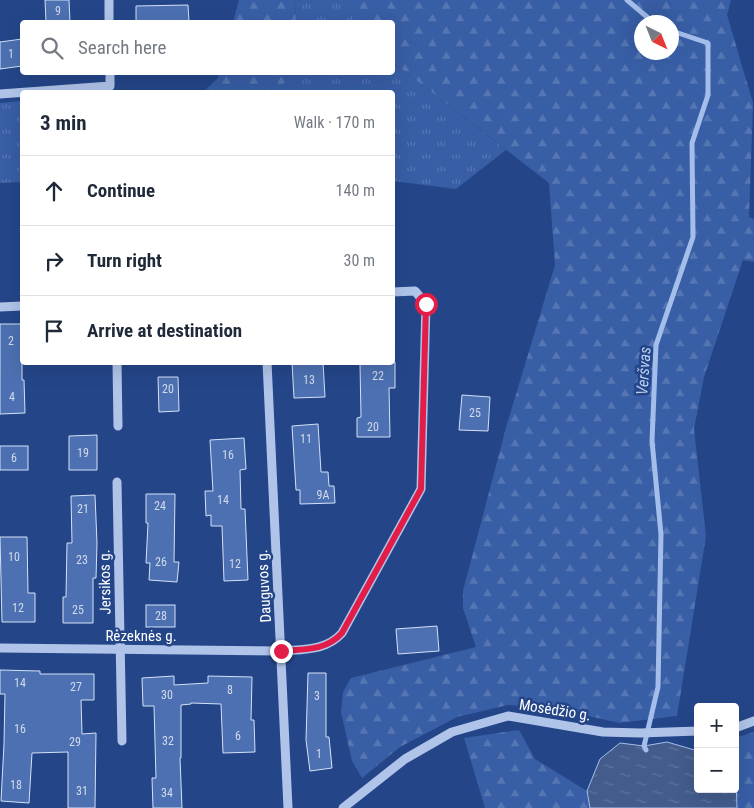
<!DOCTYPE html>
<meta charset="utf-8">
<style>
:root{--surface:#fff;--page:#f6f6f7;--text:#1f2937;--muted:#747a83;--line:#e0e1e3}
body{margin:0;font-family:"Roboto Condensed",sans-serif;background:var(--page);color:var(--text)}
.controls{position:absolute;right:15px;bottom:15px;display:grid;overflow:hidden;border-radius:5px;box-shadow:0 5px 20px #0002}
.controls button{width:45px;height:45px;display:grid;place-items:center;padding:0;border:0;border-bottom:1px solid var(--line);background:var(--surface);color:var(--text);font:25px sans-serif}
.compass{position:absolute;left:634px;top:15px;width:45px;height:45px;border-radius:50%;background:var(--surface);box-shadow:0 5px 20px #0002;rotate:137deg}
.stop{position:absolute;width:15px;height:15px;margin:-11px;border:4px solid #e11d48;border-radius:50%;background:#fff}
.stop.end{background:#e11d48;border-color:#fff;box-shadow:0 1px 5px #0008}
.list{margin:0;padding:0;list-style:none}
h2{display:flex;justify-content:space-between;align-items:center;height:65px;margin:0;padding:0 20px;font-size:21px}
h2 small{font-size:16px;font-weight:400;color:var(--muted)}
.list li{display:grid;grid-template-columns:32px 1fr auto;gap:15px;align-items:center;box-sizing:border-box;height:70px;padding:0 20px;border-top:1px solid var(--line)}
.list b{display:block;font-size:19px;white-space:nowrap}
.list em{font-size:16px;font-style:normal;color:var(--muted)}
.icon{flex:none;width:28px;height:28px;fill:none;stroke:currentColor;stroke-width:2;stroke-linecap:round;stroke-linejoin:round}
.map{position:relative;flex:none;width:754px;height:808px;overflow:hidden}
.search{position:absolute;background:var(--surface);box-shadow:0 5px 20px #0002;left:20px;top:20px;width:375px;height:55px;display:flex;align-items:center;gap:12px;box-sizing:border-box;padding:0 18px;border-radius:5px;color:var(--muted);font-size:19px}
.panel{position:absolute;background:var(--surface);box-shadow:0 5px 20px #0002;left:20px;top:90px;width:375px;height:275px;border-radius:5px}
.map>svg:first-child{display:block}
.grass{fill:url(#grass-tufts)}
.forest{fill:url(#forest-firs);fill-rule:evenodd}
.water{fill:url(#water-ripples);stroke:#a4beeb}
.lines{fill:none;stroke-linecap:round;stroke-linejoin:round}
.stream{stroke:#a4beeb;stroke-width:5}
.building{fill:#4c70b1;stroke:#d4e1f7}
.minor{stroke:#b0c4ea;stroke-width:9}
.route{stroke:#e11d48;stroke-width:6}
.labels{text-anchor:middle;stroke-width:5;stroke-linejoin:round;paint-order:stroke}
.number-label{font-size:12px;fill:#d2dbec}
.street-label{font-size:15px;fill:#fff;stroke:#244689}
.water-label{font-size:16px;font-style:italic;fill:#bccff1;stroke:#244689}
</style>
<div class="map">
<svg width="754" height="808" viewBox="0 0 754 808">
<defs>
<pattern id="grass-tufts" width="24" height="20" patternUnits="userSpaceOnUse" patternTransform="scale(1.25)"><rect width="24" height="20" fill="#385ea6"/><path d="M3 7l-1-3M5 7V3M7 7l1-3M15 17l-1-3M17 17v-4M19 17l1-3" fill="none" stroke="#5676b3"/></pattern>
<pattern id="forest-firs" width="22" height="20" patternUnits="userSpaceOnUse" patternTransform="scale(1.25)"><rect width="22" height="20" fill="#385ea6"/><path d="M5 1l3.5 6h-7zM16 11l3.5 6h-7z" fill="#5676b3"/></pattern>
<pattern id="water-ripples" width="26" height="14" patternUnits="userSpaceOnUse" patternTransform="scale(1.25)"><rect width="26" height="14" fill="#435c8c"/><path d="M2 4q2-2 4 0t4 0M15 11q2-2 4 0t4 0" fill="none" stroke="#5f749d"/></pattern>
</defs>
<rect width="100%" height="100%" fill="#244689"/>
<g class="grass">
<polygon points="295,0 354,0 354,22 296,22"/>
<polygon points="393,64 403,70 506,150 456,189 393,181 392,92 286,92 282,90 288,73 392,72"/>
<polygon points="22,101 22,182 0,183 0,103"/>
</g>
<g class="forest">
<polygon points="239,0 295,0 296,22 233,22"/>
<path d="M354,0H731L727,15L753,103L749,217L754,219V262L743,260L704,377L694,429L706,536L677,716L619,723L550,707L508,705L457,717L400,747L362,778L352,761L341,712L343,692L351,678L476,647L463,608V591L507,424L555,265L549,183L403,70L393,64L392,22H354ZM672,22V52H642V22Z"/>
<polygon points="219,73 288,73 282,90 286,92 203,92 218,78"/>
<polygon points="519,730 535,759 587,791 590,808 485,808 464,738"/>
<polygon points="754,732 754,808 737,808 735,738"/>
</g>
<polygon class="water" points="667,742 698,751 698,789 735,789 736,779 737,808 590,808 587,791 600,759 620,743 644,746"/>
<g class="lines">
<g class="stream">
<polyline points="627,0 653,22"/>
<polyline points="646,750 644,746 658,687 661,534 652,441 656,345 693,237 692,143 708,95 708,43 672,31"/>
</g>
</g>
<g class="building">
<polygon points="45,0 69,0 70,22 46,22"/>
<polygon points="188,5 189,22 136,22 136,6"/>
<polygon points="22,39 22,66 0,69 0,42"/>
<polygon points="0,324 22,324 22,380 24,380 25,413 0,414"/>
<polygon points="323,362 325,397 294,398 292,363"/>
<polygon points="373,362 395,362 395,388 389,388 390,437 357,437 357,418 361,417 360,364"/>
<polygon points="158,377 178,377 179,411 159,412"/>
<polygon points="462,395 490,397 488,431 459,430"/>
<polygon points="318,424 321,472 328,472 329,486 334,486 335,503 300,504 300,490 296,490 292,426"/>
<polygon points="97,435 97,470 69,470 69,436"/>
<polygon points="244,438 246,469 240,470 241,509 245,509 248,580 224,581 222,526 211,526 211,515 206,516 205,491 213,491 210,440"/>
<rect x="0" y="446" width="28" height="24"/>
<polygon points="146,494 175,494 174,562 179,562 177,582 149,580 150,563 146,563 148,523 146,523"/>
<polygon points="95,495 97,543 96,578 93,578 93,623 63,623 63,597 66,597 67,543 72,543 71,496"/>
<polygon points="0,537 27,537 28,593 35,593 35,622 2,622"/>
<rect x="146" y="605" width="29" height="22"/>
<polygon points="437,626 439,651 398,654 396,629"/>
<polygon points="0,670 40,671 40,674 94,674 94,700 81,700 82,734 96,733 95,808 68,808 68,752 32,753 29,803 1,801 4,744 5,694 0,694"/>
<polygon points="308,673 326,673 326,737 329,737 332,768 310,771 306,740"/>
<polygon points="174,676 174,685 208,683 208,676 252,677 251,720 254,720 255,752 223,753 221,704 191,703 191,704 181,705 181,758 180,758 182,808 153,808 152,778 156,778 154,706 143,706 142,678"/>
</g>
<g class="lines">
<g class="minor">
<polyline points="109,0 109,22"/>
<polyline points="0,94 110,86 110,72"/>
<polyline points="0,307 22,306"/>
<polyline points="117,362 118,426"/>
<polyline points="267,362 288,808"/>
<polyline points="117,482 122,741"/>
<path d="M0,648L281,651C304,649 326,651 342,633L421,489L426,304L415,291L392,292"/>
<polyline points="735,728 754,721"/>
<polyline points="343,808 405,759 452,732 508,716 603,732 640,733 698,731"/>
</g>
</g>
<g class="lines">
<path class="route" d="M281,651C304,649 326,651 342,633L421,489L426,304"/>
</g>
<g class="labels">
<g class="number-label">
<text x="58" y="15">9</text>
<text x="11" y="58">1</text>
<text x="11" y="345">2</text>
<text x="378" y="380">22</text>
<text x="309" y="384">13</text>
<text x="168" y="393">20</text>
<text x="12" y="401">4</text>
<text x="475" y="417">25</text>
<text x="373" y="431">20</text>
<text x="306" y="443">11</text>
<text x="83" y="457">19</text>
<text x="228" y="459">16</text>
<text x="14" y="462">6</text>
<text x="323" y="499">9A</text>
<text x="223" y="504">14</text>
<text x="160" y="510">24</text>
<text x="83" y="513">21</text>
<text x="14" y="561">10</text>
<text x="82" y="564">23</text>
<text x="161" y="566">26</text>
<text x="235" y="568">12</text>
<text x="18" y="612">12</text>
<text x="78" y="614">25</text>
<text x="161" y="620">28</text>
<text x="20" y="687">14</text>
<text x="76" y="691">27</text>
<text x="230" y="694">8</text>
<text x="167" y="699">30</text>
<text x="317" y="700">3</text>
<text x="20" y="733">16</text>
<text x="238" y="740">6</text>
<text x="168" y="745">32</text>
<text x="75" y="746">29</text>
<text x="319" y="758">1</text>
<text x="16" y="789">18</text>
<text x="82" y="795">31</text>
<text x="167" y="797">34</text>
</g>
<g class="street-label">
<text transform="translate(105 582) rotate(-91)" y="5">Jersikos g.</text>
<text transform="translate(264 586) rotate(-93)" y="5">Dauguvos g.</text>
<text x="141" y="641">Rėzeknės g.</text>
<text transform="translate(555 710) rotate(9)" y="5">Mosėdžio g.</text>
</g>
<g class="water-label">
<text transform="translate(643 371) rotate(-86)" y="6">Veršvas</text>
</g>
</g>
</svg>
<div class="controls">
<button>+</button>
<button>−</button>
</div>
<svg class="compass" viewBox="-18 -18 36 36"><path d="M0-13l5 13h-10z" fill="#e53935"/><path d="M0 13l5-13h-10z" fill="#747a83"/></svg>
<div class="stop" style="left:426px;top:304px"></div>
<div class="stop end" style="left:281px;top:651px"></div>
<div class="search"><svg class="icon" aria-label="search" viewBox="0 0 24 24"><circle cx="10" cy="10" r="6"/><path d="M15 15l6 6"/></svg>Search here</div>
<section class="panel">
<h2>3 min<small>Walk · 170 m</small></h2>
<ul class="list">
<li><svg class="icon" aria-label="ahead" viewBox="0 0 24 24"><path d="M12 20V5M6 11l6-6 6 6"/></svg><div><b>Continue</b></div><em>140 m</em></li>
<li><svg class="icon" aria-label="right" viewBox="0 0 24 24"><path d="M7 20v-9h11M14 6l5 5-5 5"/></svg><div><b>Turn right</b></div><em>30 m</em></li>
<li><svg class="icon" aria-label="arrive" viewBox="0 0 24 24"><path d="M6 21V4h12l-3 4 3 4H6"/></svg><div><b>Arrive at destination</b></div></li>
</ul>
</section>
</div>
